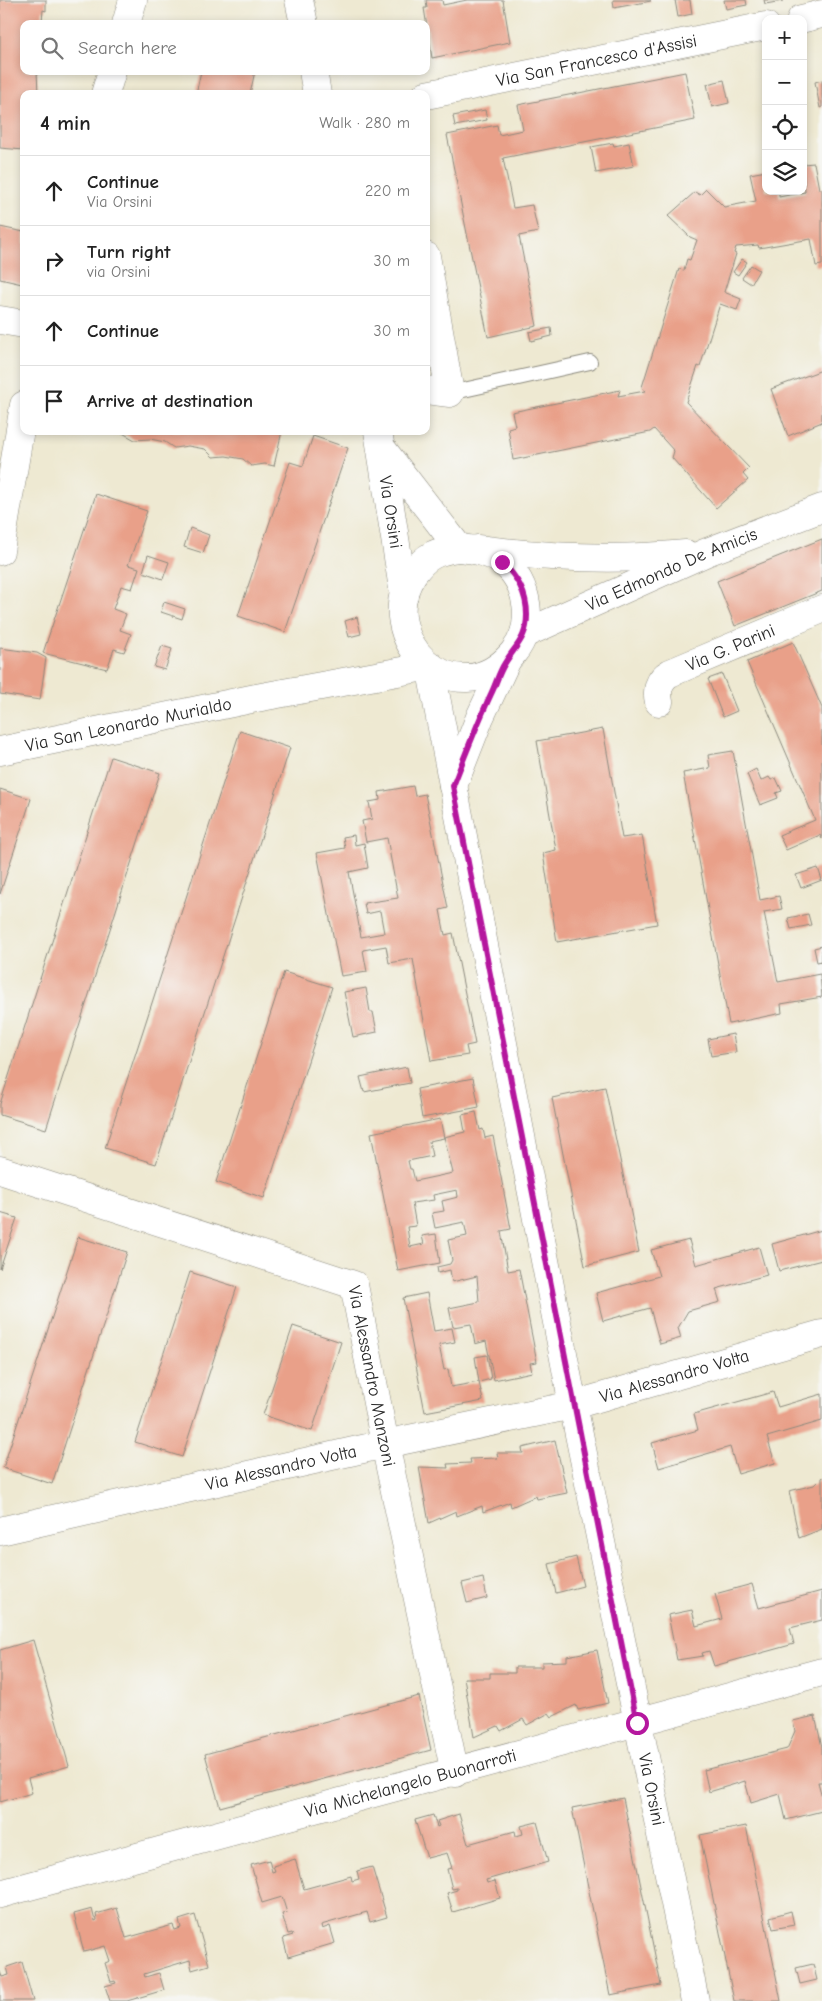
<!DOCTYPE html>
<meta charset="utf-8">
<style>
:root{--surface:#fff;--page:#f2f2f2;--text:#222;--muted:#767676;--line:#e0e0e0}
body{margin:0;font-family:"Comic Neue",sans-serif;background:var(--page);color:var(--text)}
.controls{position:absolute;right:15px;top:15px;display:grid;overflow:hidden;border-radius:10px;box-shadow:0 2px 8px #0003}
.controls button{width:45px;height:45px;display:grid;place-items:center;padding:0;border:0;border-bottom:1px solid var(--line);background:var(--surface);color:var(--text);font:25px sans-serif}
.stop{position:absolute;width:15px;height:15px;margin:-11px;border:4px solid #b5179e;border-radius:50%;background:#fff}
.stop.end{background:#b5179e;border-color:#fff;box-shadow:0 1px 5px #0008}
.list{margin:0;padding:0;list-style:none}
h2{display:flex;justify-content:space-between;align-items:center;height:65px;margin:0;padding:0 20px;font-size:21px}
h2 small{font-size:16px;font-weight:400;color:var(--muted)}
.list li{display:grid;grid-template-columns:32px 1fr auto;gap:15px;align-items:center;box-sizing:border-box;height:70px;padding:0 20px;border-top:1px solid var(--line)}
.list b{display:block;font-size:19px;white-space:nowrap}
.list p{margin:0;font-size:16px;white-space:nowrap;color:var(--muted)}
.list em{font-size:16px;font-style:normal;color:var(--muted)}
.icon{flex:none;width:28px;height:28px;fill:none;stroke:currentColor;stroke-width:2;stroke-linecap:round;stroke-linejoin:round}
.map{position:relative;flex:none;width:822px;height:2001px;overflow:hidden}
.search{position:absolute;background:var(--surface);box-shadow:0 2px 8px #0003;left:20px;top:20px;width:410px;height:55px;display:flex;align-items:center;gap:12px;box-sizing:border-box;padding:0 18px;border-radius:10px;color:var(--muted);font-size:19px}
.panel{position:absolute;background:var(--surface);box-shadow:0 2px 8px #0003;left:20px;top:90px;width:410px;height:345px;border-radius:10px}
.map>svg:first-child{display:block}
.building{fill:#e9a089}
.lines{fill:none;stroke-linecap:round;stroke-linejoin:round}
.service-casing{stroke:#8c8a7e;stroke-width:16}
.minor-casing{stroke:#8c8a7e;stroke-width:29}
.secondary-casing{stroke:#8c8a7e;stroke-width:29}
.service{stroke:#fff;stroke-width:14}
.minor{stroke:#fff;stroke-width:28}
.secondary{stroke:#fff;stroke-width:28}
.route{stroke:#b5179e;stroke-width:6}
.labels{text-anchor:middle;stroke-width:4;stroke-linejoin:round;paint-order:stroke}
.street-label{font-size:18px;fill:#2b2b2b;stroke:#f6f6f2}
</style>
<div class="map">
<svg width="822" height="2001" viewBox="0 0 822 2001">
<rect width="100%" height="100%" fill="#f6f6f2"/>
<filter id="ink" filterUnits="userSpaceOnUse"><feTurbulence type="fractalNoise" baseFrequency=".02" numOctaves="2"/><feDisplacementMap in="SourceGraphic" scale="10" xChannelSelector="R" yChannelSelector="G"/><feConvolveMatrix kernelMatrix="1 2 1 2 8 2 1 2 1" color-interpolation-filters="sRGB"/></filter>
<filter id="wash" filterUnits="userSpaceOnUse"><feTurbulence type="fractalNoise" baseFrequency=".0096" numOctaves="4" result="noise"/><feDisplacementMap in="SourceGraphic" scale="20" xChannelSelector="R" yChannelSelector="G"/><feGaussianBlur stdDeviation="1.12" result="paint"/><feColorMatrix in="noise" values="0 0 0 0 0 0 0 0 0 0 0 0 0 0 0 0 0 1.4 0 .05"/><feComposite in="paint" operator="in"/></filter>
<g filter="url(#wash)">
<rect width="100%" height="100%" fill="#eee9d2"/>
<g id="blocks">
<g class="building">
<polygon points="0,0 46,0 46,11 43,10 42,21 46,21 46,24 24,24 24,71 37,71 38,94 24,94 24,150 0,148"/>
<polygon points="426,0 442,0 443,5 467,0 503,0 510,42 432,58 424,8 427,8"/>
<polygon points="613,0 650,0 651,1 614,8"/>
<polygon points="675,0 690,0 692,14 678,17"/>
<polygon points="724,0 746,0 747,5 726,9"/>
<polygon points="764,0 783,0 783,1 765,4"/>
<polygon points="201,71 255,71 250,94 196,94"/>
<polygon points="685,72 695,120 503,158 513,208 532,205 538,232 519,236 537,326 488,337 447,135 497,125 499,135 523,130 518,105"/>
<polygon points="724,80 729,103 712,107 707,84"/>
<polygon points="822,80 822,107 820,108 815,82"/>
<polygon points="485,110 487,120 455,126 453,116"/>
<polygon points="613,143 614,146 629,143 634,166 596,173 591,147"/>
<polygon points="814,163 819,189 822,189 822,265 816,266 811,239 759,248 758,245 736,247 734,253 736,254 724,292 741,299 737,310 720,304 700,367 698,366 686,402 749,468 743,474 748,480 716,508 672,458 674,451 654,429 650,432 513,460 508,428 515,426 512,412 620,390 618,396 645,391 642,387 679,269 684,270 687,259 690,260 697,240 690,237 668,216 695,192 700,195 706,189 724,207 756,201 750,174 766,171 766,191 779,191 779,197 805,192 803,164"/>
<polygon points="0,227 24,232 24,274 22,284 0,279"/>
<polygon points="742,259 747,262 738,275 733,272"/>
<polygon points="751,265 759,270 751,284 742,278"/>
<polygon points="551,328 552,336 531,341 529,332"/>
<polygon points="822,370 822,422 788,436 771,389"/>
<polygon points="119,431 282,431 274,466 265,464 251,466 243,459 226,456 213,457 205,449 188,446 174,448 165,442 150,439 135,440"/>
<polygon points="313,436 348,448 285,632 238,616 290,462 303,466"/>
<polygon points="96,494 147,511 128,565 139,568 132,589 121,586 113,609 126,614 120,630 131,634 124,652 114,649 107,669 43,653"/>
<polygon points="190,528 209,535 203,553 184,547"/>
<polygon points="822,539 822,591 735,626 717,581"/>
<polygon points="148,555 169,562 163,579 143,572"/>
<polygon points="164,602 185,609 182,619 161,612"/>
<polygon points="357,617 361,634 349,637 345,621"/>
<polygon points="793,642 822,708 822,839 820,835 786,850 779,835 815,820 747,662"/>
<polygon points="162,646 172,649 165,670 154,667"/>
<polygon points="0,648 37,653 46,658 40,700 0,694"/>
<polygon points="722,674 737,711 723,717 708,679"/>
<polygon points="603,729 622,838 642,835 657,924 557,942 543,853 556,850 537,741"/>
<polygon points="240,731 290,748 156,1164 105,1148"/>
<polygon points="733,751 760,900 779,896 782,909 764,912 778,982 820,974 822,997 781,1004 782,1013 729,1024 683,773 710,768 708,755"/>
<polygon points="111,757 160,773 46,1129 0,1115 0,1104"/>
<polygon points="756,769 761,781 769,777 771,780 776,778 782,791 776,793 778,798 760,805 747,774"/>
<polygon points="413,786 415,796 425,794 448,908 440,910 445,935 453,933 475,1044 466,1046 468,1055 431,1061 413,959 389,963 386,946 363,950 367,972 341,976 317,853 345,848 343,837 354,835 355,845 364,843 368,868 349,872 361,937 384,933 380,911 366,914 364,903 398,898 387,838 366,842 362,821 372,819 369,802 380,800 379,792"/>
<polygon points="0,789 31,799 0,894"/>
<polygon points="818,868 822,880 801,888 796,875"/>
<polygon points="808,914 811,925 791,929 788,918"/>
<polygon points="822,946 822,961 817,962 814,948"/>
<polygon points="284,972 332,987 264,1198 216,1182"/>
<polygon points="366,988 370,1012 373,1012 377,1032 353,1037 344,992"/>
<polygon points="733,1034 736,1052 711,1056 708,1039"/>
<polygon points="407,1067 410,1083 364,1092 360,1077"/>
<polygon points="473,1078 479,1107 422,1118 417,1089"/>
<polygon points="605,1087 639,1252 585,1266 552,1098"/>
<polygon points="476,1112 480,1130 483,1129 485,1138 493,1136 511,1229 501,1231 508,1271 519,1269 537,1362 530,1363 532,1372 494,1380 486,1341 475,1344 471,1324 453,1327 449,1308 479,1302 477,1276 452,1282 450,1270 438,1273 437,1267 450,1264 452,1260 448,1240 467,1236 464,1222 435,1228 432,1213 444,1211 442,1201 458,1197 457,1190 433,1195 434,1200 412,1203 416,1226 407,1227 410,1247 424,1244 422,1236 436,1234 440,1263 398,1271 371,1133 440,1119 444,1138 429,1141 432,1156 408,1161 410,1169 412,1169 415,1181 453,1173 444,1137 465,1132 462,1115"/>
<polygon points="0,1213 17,1218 0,1269"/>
<polygon points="822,1230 822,1260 779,1271 772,1244"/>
<polygon points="78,1237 127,1252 52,1484 3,1468"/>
<polygon points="689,1240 696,1265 759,1247 767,1275 716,1289 720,1302 688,1311 678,1328 681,1338 660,1344 650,1308 603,1321 596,1293 659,1276 651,1250"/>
<polygon points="190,1272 237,1287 182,1457 135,1442"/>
<polygon points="427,1293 434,1331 452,1328 455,1342 439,1345 444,1370 448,1369 451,1387 479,1382 483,1401 425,1412 403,1298"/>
<polygon points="293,1326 341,1342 312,1431 263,1415"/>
<polygon points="487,1355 491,1379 479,1382 475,1357"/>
<polygon points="773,1392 778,1407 822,1394 822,1421 767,1437 775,1463 738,1474 730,1447 659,1468 652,1443 698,1430 694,1414"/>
<polygon points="555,1440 567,1493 537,1499 536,1496 511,1507 510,1502 483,1512 482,1506 457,1516 456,1511 429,1523 419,1467 448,1468 447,1464 471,1463 470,1459 498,1458 497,1453 523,1453 522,1448"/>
<polygon points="822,1477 822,1529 799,1538 789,1491 814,1485"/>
<polygon points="576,1557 583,1586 556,1593 549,1564"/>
<polygon points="483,1578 487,1598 467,1603 462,1583"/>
<polygon points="752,1584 759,1608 822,1591 822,1620 790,1628 794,1644 714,1666 709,1651 702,1653 703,1656 677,1660 668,1615 692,1610 696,1626 722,1619 715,1594"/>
<polygon points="33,1640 69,1766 28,1778 32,1793 0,1802 0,1650"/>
<polygon points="597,1650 608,1703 578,1710 576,1705 552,1717 549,1713 527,1725 523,1719 501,1731 498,1726 474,1737 464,1678 490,1678 490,1673 515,1673 515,1667 542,1667 542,1662 567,1661 567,1656"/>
<polygon points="419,1696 431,1750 220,1807 205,1754"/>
<polygon points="815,1716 822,1747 822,1782 818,1782 822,1797 822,1811 786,1820 780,1794 751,1803 745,1781 709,1792 704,1770 787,1749 795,1731 793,1721"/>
<polygon points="623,1798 661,1985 610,1995 572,1808"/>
<polygon points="459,1814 468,1844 515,1831 516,1836 523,1834 521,1826 537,1822 548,1862 486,1880 487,1883 495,1881 500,1898 453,1912 447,1893 457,1890 457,1888 452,1889 447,1869 452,1868 447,1853 427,1858 415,1820 433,1815 437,1827 439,1826 437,1821"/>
<polygon points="746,1826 781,2001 734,2001 700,1835"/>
<polygon points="295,1859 304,1889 351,1876 352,1881 359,1879 357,1871 372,1867 387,1917 370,1922 367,1912 321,1925 322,1929 330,1926 335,1943 288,1957 283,1938 293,1935 292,1933 288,1934 282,1914 287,1913 282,1897 262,1903 251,1865 269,1860 272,1872 275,1871 273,1866"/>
<polygon points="117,1908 126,1938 173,1925 175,1930 181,1928 179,1920 195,1915 209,1965 192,1970 190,1960 144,1974 145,1977 159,1973 164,1990 127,2001 110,2001 105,1986 116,1983 115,1981 111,1982 105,1963 110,1961 105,1946 84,1952 74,1914 92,1909 95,1921 97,1920 96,1914"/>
<polygon points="791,1911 794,1925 773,1929 770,1917"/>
<polygon points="22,1962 33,2001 0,2001 0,1972 2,1977 9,1975 7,1967"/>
<polygon points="813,1964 817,1980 800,1984 796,1968"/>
</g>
</g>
</g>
<g filter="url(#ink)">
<use href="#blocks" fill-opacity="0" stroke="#8c8a7e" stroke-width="1"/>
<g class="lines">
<defs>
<polyline id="service" points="450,393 590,362"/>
<g id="minor">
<polyline points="801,19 822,14"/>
<polyline points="126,24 133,0"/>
<polyline points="105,94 112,71"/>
<path id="s1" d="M426,95L766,26"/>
<polyline points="426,256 450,393 426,390"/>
<polyline points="0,320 24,324"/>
<path d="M477,549C548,558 615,561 686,554"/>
<polyline points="0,551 24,405"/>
<path id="s2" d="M524,634L707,552L822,508"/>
<path id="s3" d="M659,702C656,690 659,679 670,673L822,609"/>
<path id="s4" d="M0,751L256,698L430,666"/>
<path id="s5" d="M0,1170L354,1285L385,1444L455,1773"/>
<path id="s6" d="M0,1531L385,1444L573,1405L822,1334"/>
<path id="s7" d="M0,1894L822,1672"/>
</g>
<g id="secondary">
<polyline points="299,0 304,24"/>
<polyline points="313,71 317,94"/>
<path id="s8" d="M378,431L404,595"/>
<polyline points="383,450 459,548"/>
<path d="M459,548C475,549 489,552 502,561C529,582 536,626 513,653C455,721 371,636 413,574C426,555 437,551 459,548Z"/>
<path id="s9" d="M430,666L573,1405L695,2001"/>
<polyline points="453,786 480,717 506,662"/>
</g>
</defs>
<use href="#service" class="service-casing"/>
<use href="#minor" class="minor-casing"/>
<use href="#secondary" class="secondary-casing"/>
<use href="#service" class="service"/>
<use href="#minor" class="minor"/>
<use href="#secondary" class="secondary"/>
</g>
</g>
<g class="lines" filter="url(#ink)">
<path class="route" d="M502,562C517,577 527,593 527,615C527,639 515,646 505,663C499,672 496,684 491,694C477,724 465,755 453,786L637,1723"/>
</g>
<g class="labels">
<g class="street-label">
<text dy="6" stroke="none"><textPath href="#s1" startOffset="174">Via San Francesco d'Assisi</textPath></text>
<text dy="6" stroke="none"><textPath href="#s8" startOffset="82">Via Orsini</textPath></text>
<text dy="6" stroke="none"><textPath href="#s2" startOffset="161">Via Edmondo De Amicis</textPath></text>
<text dy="6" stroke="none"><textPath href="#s3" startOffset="99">Via G. Parini</textPath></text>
<text dy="6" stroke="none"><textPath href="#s4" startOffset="131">Via San Leonardo Murialdo</textPath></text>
<text dy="6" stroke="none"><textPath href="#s6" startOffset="692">Via Alessandro Volta</textPath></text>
<text dy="6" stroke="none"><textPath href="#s5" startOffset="465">Via Alessandro Manzoni</textPath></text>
<text dy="6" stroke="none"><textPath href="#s6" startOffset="288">Via Alessandro Volta</textPath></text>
<text dy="6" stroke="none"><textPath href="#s7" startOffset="425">Via Michelangelo Buonarroti</textPath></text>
<text dy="6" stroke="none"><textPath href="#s9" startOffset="1145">Via Orsini</textPath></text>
</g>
</g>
</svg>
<div class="controls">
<button>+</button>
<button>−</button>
<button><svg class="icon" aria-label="locate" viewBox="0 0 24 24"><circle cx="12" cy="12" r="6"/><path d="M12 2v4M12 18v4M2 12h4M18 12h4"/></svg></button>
<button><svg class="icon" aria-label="layers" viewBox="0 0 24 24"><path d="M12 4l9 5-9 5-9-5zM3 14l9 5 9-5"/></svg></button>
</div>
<div class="stop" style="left:637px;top:1723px"></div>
<div class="stop end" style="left:502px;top:562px"></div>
<div class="search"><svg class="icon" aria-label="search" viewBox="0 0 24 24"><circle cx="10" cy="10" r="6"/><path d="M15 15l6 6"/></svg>Search here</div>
<section class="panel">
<h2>4 min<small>Walk · 280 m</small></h2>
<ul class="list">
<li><svg class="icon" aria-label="ahead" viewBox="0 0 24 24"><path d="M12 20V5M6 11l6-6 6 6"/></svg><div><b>Continue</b><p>Via Orsini</p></div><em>220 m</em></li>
<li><svg class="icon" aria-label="right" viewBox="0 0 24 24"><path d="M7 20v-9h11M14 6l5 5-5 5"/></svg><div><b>Turn right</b><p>via Orsini</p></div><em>30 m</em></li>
<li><svg class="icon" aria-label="ahead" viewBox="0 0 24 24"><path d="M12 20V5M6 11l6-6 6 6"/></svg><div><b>Continue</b></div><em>30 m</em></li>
<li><svg class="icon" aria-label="arrive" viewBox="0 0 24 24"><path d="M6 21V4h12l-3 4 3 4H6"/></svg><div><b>Arrive at destination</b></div></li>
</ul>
</section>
</div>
